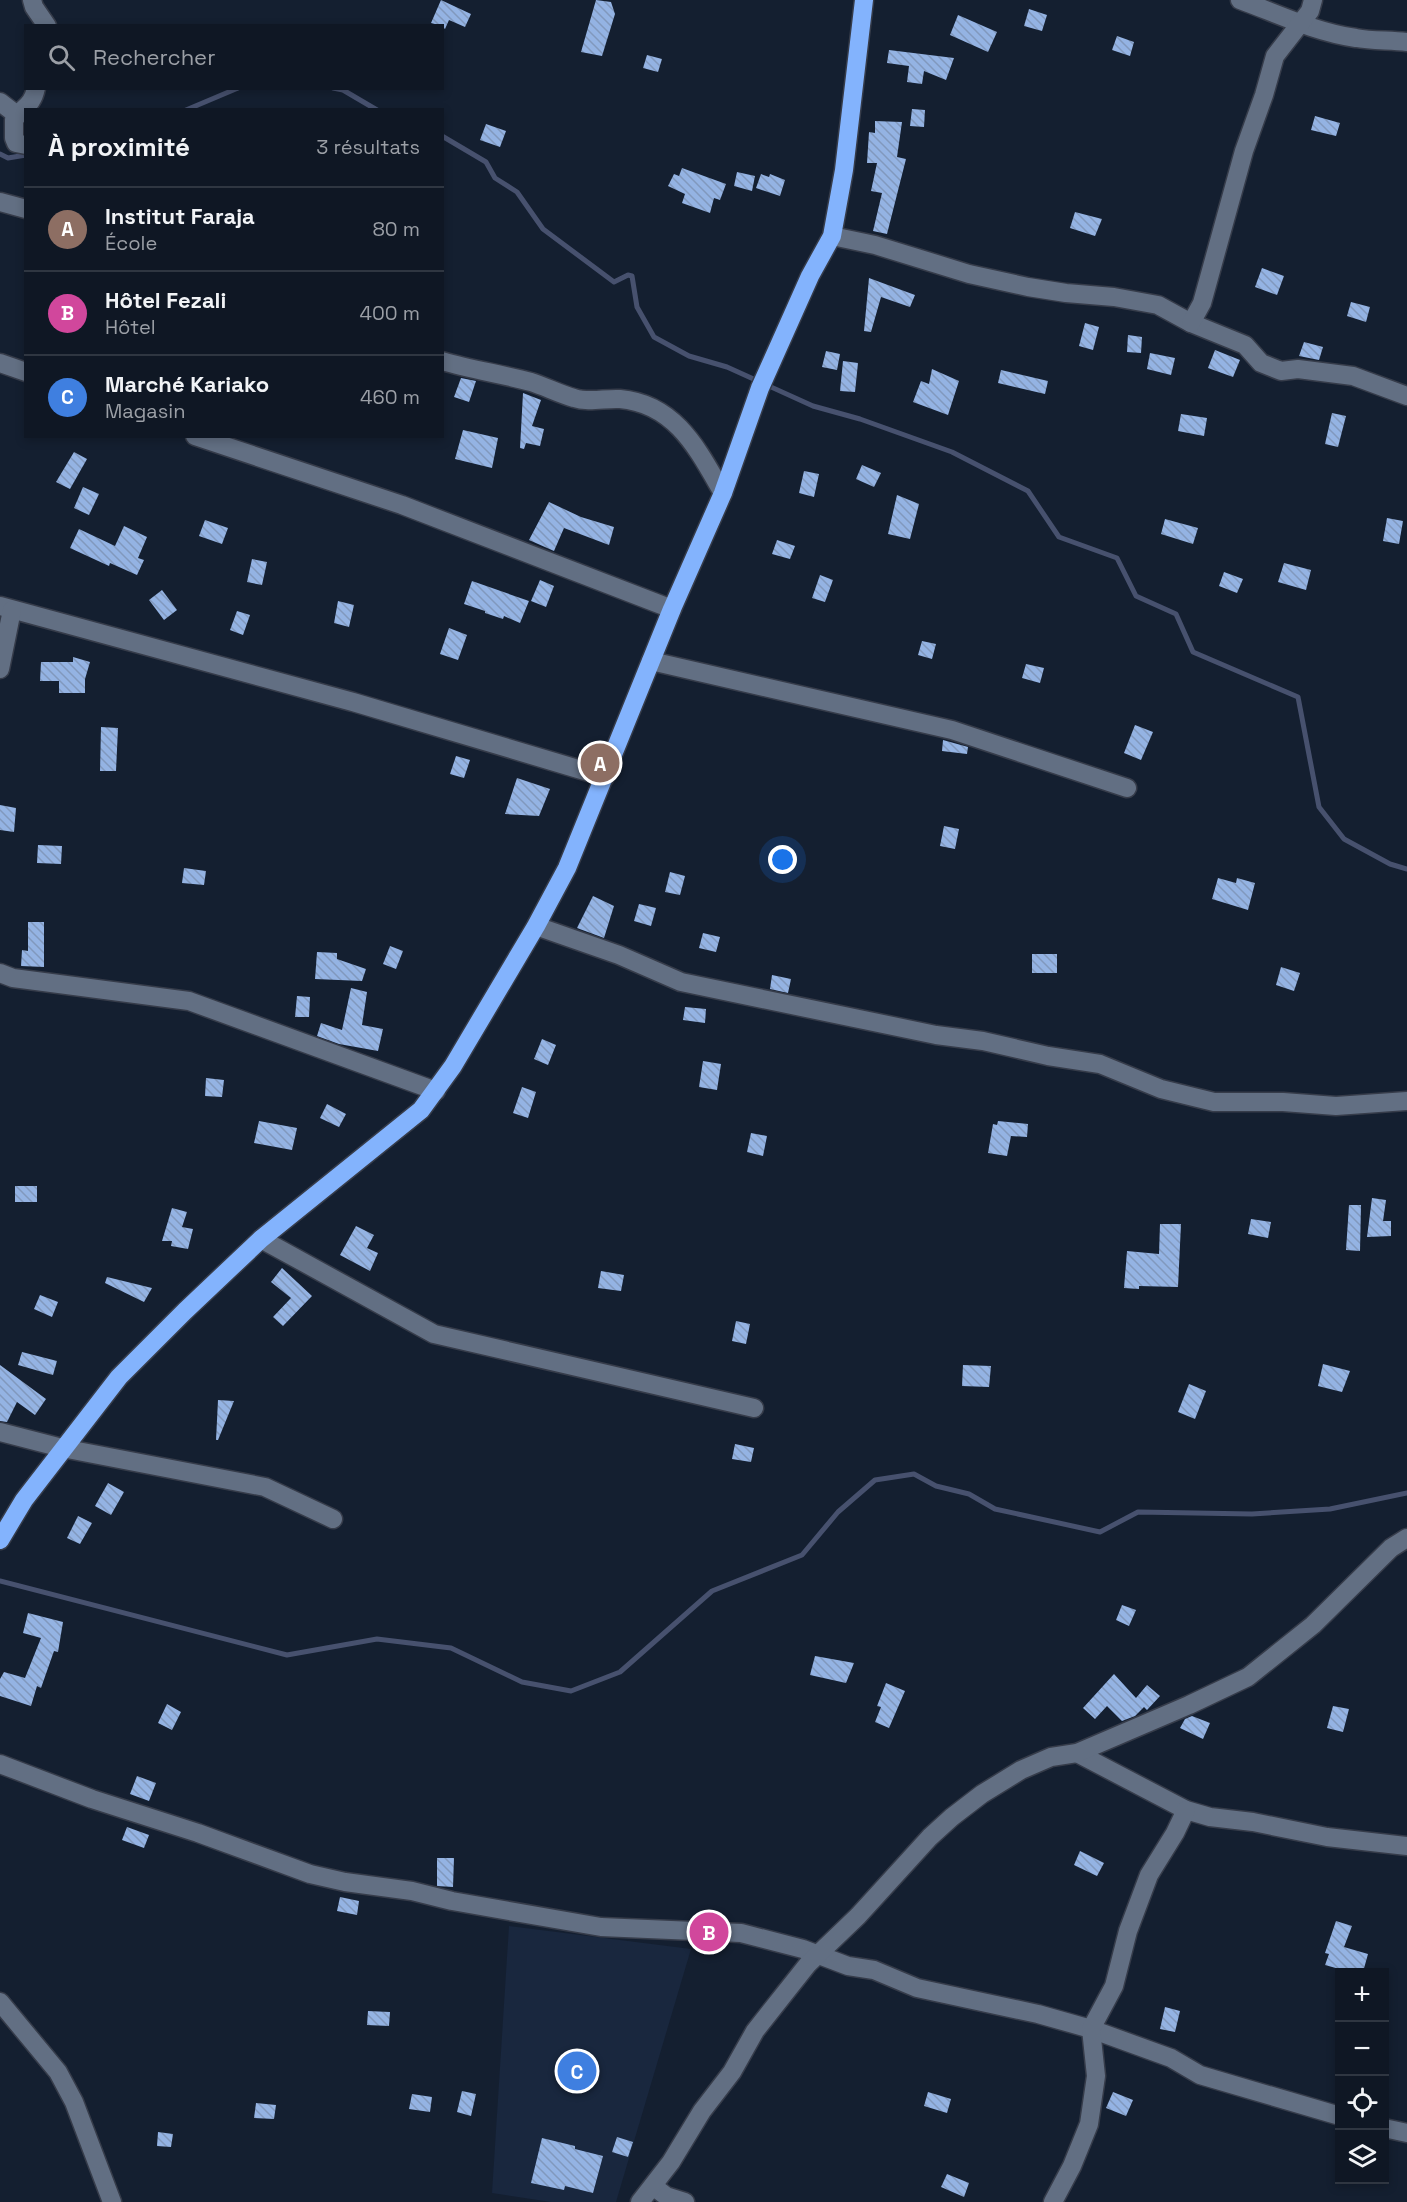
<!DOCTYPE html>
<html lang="fr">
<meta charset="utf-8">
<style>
:root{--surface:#0f1724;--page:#1d2431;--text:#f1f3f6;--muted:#9b9fa6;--line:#2f3641;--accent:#f0a278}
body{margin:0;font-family:"Space Grotesk",sans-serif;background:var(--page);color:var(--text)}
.controls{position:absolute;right:18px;bottom:18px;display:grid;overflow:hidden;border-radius:0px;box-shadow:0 3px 9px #0003}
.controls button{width:54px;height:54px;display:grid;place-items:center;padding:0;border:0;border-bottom:2px solid var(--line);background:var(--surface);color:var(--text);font:30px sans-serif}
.you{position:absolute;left:783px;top:860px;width:21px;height:21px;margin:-15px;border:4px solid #fff;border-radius:50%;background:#1a73e8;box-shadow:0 0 0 9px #1a73e833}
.badge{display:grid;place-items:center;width:39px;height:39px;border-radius:50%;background:var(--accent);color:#fff;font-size:20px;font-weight:700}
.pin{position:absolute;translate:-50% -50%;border:3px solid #fff;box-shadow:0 2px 6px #0006}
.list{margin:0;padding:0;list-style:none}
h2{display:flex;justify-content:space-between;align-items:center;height:78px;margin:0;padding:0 24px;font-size:26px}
h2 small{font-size:20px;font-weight:400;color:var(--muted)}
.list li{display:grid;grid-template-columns:39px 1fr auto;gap:18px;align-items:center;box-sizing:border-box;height:84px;padding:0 24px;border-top:2px solid var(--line)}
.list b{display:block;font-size:22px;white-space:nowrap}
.list p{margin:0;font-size:20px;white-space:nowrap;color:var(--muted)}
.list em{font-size:20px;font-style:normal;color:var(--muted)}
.icon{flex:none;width:33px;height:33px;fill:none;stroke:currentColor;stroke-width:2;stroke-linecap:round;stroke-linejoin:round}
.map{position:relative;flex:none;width:1407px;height:2202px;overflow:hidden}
.search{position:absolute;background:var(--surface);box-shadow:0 3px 9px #0003;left:24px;top:24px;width:420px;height:66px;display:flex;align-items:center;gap:15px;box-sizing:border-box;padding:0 21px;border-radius:0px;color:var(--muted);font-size:22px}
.panel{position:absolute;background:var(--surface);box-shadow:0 3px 9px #0003;left:24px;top:108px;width:420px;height:330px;border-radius:0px}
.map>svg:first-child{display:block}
.built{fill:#19273e}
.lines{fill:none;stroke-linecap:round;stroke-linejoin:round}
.stream{stroke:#47516e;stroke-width:5}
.building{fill:url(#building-back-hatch)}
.minor-casing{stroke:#363c4a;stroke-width:21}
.highway-casing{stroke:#363c4a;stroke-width:21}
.minor{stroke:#626f83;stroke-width:18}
.highway{stroke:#83b3fd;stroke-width:18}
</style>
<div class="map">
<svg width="1407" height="2202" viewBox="0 0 1407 2202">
<defs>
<pattern id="building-back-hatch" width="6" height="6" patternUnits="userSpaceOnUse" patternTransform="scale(1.5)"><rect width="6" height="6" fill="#94b3e3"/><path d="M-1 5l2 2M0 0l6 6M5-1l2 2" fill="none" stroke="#8198bd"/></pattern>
</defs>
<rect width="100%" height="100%" fill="#141f30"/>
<polygon class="built" points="509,1926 691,1949 616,2202 551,2202 492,2193"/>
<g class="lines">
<g class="stream">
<polyline points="333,88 343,90 377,110"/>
<polyline points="186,110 238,88"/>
<polyline points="442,136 486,162 495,178 517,192 543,229 614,282 628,275 632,276 637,307 654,337 689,356 727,367 813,406 860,419 952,452 1028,491 1059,537 1117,558 1136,596 1176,614 1193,652 1298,697 1319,807 1344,839 1390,864 1407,869"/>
<polyline points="0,154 8,158 26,155"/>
<polyline points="0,1581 287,1655 377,1639 451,1648 522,1682 571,1691 620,1672 712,1591 802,1555 838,1512 875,1480 914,1474 936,1486 969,1494 995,1509 1100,1532 1138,1512 1252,1514 1330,1509 1407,1493"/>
</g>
</g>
<g class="building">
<polygon points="441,0 471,14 465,27 449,20 445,29 442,26 431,23"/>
<polygon points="596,0 611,2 615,14 602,56 581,52"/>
<polygon points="1029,9 1047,15 1042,31 1024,26"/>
<polygon points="958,15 997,32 988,52 950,35"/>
<polygon points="1117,36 1134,42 1130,56 1112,50"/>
<polygon points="889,50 954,58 946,80 924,71 922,84 907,82 909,66 887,63"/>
<polygon points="647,55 662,59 658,72 643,68"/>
<polygon points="912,109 925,110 924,127 910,126"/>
<polygon points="1315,116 1340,123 1336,136 1311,130"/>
<polygon points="875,121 902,122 897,157 906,159 887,234 873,231 882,193 871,191 877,163 867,163 869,132 875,133"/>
<polygon points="486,124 506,131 500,147 480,140"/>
<polygon points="682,168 726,184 720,200 714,198 710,213 682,203 685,194 668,186 674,174 679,176"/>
<polygon points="737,172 755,176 752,191 734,186"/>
<polygon points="761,174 769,177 770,174 785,180 780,196 756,188"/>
<polygon points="1075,212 1102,219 1095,236 1070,228"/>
<polygon points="1262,268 1284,276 1277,295 1255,287"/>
<polygon points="869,278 915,295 910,307 881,297 871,332 864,331"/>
<polygon points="1351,302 1370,307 1366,322 1347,316"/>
<polygon points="1085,323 1099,327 1093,350 1079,346"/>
<polygon points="1128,335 1142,337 1141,353 1127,352"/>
<polygon points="1304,342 1323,347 1319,360 1299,356"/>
<polygon points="1215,350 1240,360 1233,377 1208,368"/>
<polygon points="826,351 840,354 837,370 822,367"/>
<polygon points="1150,353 1175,358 1171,375 1147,369"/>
<polygon points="843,361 858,363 855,392 840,391"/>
<polygon points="932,369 959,381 948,415 913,402 921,381 929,384"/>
<polygon points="1001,370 1048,381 1045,394 998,383"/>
<polygon points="461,378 476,381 469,402 454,397"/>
<polygon points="523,393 541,400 532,426 544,429 540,446 526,443 524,449 520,448"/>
<polygon points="1332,413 1346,416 1338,447 1325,444"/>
<polygon points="1181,414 1207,418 1204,436 1178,431"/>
<polygon points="463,430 498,438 492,468 455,459"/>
<polygon points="74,452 87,459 70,489 56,482"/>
<polygon points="862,465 881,473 874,487 856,479"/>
<polygon points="804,471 819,474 814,497 799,493"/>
<polygon points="83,487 99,494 89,515 74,508"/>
<polygon points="897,495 919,504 910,539 888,534"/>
<polygon points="549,502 581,517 614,527 609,545 564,528 554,551 529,540"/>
<polygon points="1387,518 1403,521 1399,544 1383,541"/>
<polygon points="1165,519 1198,528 1193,544 1161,534"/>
<polygon points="205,520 228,528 222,544 199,536"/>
<polygon points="124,526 147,537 138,558 144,560 137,575 110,563 109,566 70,548 79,529 115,546"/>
<polygon points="777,540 795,546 790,559 772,554"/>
<polygon points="252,559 267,562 262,585 247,582"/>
<polygon points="1284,563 1311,570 1306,590 1278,582"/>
<polygon points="1224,572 1243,579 1237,593 1219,586"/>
<polygon points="820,575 833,580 825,602 812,598"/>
<polygon points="540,580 554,586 546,607 531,601"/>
<polygon points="472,581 529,601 520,623 504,616 503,619 485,613 485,611 464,604"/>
<polygon points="162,590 177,610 164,620 149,600"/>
<polygon points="338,601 354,605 349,627 334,623"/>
<polygon points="237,611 250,615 243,635 230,630"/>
<polygon points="449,628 467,635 458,660 440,654"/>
<polygon points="922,641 936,644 932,659 918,655"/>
<polygon points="73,657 90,662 85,679 85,693 59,693 59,681 40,681 41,662 73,662"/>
<polygon points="1026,664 1044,668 1040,683 1022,678"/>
<polygon points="1135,725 1153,732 1141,760 1124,753"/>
<polygon points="101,727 118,728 116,771 100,771"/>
<polygon points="943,740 968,747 967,754 942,751"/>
<polygon points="456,756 470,760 464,778 450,774"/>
<polygon points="517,778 550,789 539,816 505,814"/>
<polygon points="0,805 16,808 14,832 0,830"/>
<polygon points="944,826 959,829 955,849 940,846"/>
<polygon points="38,845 62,846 61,864 37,863"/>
<polygon points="184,868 206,871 204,885 182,883"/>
<polygon points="670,872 685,876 680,895 665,892"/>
<polygon points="1218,878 1236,883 1237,878 1255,883 1248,910 1212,899"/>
<polygon points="593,896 614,906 604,938 577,928"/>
<polygon points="639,904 656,908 651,926 634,921"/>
<polygon points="28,922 44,922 44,967 21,966 22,950 28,951"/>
<polygon points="703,933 720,937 716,952 699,948"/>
<polygon points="390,946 403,951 396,969 383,964"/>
<polygon points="317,952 337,953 337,959 366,969 362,981 315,979"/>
<rect x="1032" y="954" width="25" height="19"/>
<polygon points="1281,967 1300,973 1294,991 1276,985"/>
<polygon points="772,975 791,979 788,993 770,989"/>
<polygon points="351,988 367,992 362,1025 383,1029 378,1051 339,1044 317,1036 321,1023 342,1030"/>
<polygon points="297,996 310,997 309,1017 295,1017"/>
<polygon points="685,1007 706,1009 705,1023 683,1020"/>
<polygon points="542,1039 556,1045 548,1065 534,1059"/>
<polygon points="703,1061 721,1064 717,1090 699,1087"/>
<polygon points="206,1078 224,1080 222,1097 205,1096"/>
<polygon points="522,1087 536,1092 528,1118 513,1113"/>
<polygon points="327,1104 346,1114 339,1127 320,1118"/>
<polygon points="259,1121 297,1128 292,1150 254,1143"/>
<polygon points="998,1121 1028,1124 1027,1137 1011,1136 1007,1156 988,1153 993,1124 997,1125"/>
<polygon points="751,1133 767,1136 763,1156 747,1152"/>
<rect x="15" y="1186" width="22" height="16"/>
<polygon points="1372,1198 1386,1200 1383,1221 1391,1221 1391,1236 1367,1237"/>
<polygon points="1349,1205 1361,1205 1360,1251 1346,1250"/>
<polygon points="172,1208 187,1212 182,1227 193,1229 188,1249 171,1246 172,1241 162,1241"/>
<polygon points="1251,1219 1271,1222 1268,1238 1248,1234"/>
<polygon points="1160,1224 1181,1224 1178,1287 1139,1286 1139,1289 1124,1288 1127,1251 1159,1254"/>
<polygon points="356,1226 374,1235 367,1248 378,1253 370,1271 340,1255"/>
<polygon points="282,1268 312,1296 283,1326 273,1317 291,1298 271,1282"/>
<polygon points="601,1271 624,1275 621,1291 598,1288"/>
<polygon points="107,1277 152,1288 144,1302 105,1283"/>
<polygon points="40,1295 58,1302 52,1317 34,1309"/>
<polygon points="736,1321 750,1324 746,1344 732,1341"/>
<polygon points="22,1352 57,1361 53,1375 18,1365"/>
<polygon points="1323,1364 1350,1371 1342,1392 1318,1386"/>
<polygon points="0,1365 46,1399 35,1415 17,1402 7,1422 0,1421"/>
<polygon points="963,1365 991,1366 989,1387 962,1386"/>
<polygon points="1189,1384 1206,1391 1195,1419 1178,1412"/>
<polygon points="218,1400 234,1401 218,1440 216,1440"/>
<polygon points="735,1444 754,1448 751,1462 732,1459"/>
<polygon points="108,1483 124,1492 111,1515 95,1506"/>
<polygon points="78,1516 92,1523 80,1544 67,1538"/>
<polygon points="1122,1605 1136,1610 1129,1626 1116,1620"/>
<polygon points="28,1613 63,1622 58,1652 54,1651 41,1688 37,1686 31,1706 0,1696 0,1679 4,1672 25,1678 41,1638 23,1633"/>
<polygon points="815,1656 854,1663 846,1683 810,1675"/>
<polygon points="1114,1674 1136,1698 1147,1685 1160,1696 1147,1710 1144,1707 1135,1716 1122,1721 1107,1706 1095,1719 1083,1708"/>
<polygon points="886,1683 905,1691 889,1728 875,1722 881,1707 877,1706"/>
<polygon points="167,1704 181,1712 172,1730 158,1723"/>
<polygon points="1333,1706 1349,1709 1343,1732 1327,1728"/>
<polygon points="1192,1716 1210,1723 1203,1739 1180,1728 1185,1719"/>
<polygon points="137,1776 156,1783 149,1801 130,1794"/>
<polygon points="127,1827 149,1835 144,1848 122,1840"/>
<polygon points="1080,1851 1104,1863 1097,1876 1074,1865"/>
<polygon points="437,1858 454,1858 453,1887 437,1886"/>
<polygon points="340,1897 359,1901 357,1915 337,1911"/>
<polygon points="1336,1921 1352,1926 1344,1947 1368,1954 1363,1972 1350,1972 1325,1965 1329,1954 1325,1953"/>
<polygon points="1165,2007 1180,2011 1175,2032 1160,2029"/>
<polygon points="368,2011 390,2012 389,2026 367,2025"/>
<polygon points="462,2091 476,2094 471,2116 457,2112"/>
<polygon points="928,2092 951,2099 947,2113 924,2106"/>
<polygon points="1113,2092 1133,2100 1126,2116 1106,2108"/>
<polygon points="412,2094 432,2097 430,2112 409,2109"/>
<polygon points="256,2103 276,2105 274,2119 254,2118"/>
<polygon points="158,2132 173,2134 171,2147 157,2146"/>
<polygon points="617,2137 633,2142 628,2157 612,2152"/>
<polygon points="542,2138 575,2146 575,2149 603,2156 593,2193 565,2186 564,2190 531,2183"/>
<polygon points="947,2174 969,2183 964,2197 941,2187"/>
</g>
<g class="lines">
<defs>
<g id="minor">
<polyline points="32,0 34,7 47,26"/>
<path d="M1240,0C1278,14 1315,32 1356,38C1372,41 1390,40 1407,42"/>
<polyline points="0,102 17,115"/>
<path d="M26,145L16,143L14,138V120C23,106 32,107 36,88"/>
<polyline points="0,202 26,209"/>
<polyline points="832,236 875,245 969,274 1028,287 1066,293 1114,297 1158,305 1191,323 1245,345 1261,363 1281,371 1298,369 1353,376 1407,396"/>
<polyline points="1191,323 1202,303 1244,151 1264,95 1275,56 1310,11 1313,0"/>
<path d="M442,361C472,370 502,374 531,382C546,387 560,394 574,398C589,403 605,398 620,399C676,404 698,450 723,493"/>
<polyline points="0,363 26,372"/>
<polyline points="195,436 402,505 672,609"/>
<polyline points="0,606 353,702 605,777"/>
<polyline points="651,661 952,730 1127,788"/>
<polyline points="0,669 12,610"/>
<polyline points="536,926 619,955 681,982 936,1035 983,1041 1048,1056 1100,1064 1161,1089 1214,1102 1283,1102 1336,1106 1407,1101"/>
<polyline points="0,973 13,978 189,1001 436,1091"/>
<polyline points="261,1239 434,1334 754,1408"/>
<polyline points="0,1432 62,1448 265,1487 333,1519"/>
<polyline points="1077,1753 1186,1810 1210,1817 1253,1822 1327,1837 1407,1846"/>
<polyline points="0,1764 92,1799 198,1833 310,1874 345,1882 412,1891 452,1901 601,1927 741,1933 803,1949 848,1966 874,1970 917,1988 1038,2014 1091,2029 1171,2058 1200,2075 1340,2116"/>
<polyline points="0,2002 58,2072 74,2102 112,2202"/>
<polyline points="1384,2128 1407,2133"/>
<polyline points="653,2186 666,2196 685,2202"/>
<polyline points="640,2202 671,2162 702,2111 732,2072 755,2031 785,1993 808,1964 858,1916 930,1837 952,1817 982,1794 1021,1770 1051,1757 1077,1753 1189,1705 1248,1677 1313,1625 1391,1548 1407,1538"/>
<polyline points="1053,2202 1072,2166 1089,2124 1096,2076 1091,2029 1114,1986 1128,1931 1149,1875 1175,1833 1186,1810"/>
</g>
<polyline id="highway" points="0,1540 24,1500 119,1377 185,1311 261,1239 421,1110 453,1066 536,926 567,868 672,609 723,493 760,388 810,276 832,236 844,170 864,0"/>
</defs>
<use href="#minor" class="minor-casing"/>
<use href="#highway" class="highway-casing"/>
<use href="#minor" class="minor"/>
<use href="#highway" class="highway"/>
</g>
</svg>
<div class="controls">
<button>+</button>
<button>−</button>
<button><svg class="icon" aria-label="locate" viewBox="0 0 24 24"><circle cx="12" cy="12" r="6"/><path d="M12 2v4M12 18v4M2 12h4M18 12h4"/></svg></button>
<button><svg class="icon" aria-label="layers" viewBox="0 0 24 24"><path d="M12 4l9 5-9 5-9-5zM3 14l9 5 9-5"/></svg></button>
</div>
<div class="you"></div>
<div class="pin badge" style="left:600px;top:763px;background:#8d6e63">A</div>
<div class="pin badge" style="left:709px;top:1932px;background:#d1479c">B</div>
<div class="pin badge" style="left:577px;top:2071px;background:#3f7fe0">C</div>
<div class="search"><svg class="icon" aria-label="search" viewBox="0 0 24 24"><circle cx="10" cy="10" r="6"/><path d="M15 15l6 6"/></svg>Rechercher</div>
<section class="panel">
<h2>À proximité<small>3 résultats</small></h2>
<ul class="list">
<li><span class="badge" style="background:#8d6e63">A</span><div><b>Institut Faraja</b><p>École</p></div><em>80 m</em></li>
<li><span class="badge" style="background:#d1479c">B</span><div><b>Hôtel Fezali</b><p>Hôtel</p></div><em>400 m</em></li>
<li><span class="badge" style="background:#3f7fe0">C</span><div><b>Marché Kariako</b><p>Magasin</p></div><em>460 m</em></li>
</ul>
</section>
</div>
